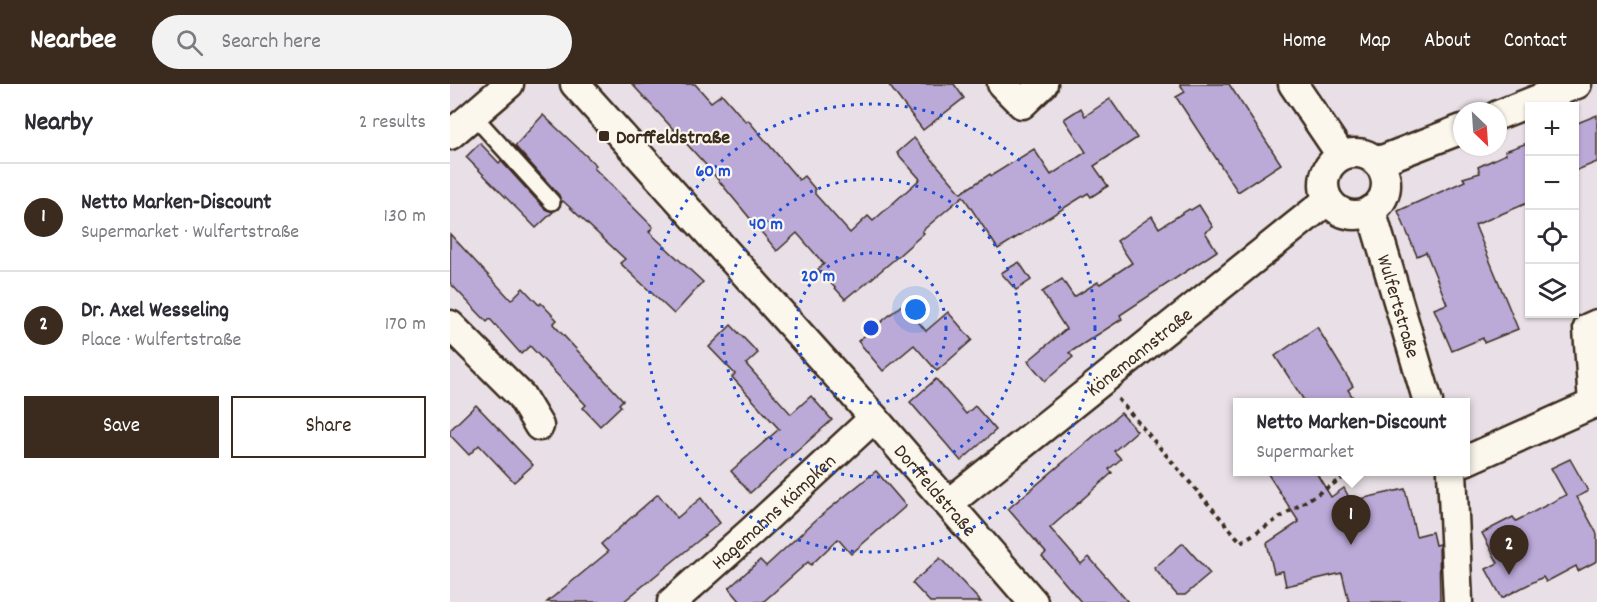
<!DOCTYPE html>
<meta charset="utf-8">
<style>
:root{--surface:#fff;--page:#f2f2f3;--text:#2b2b33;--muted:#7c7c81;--line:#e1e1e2;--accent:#3b2a1e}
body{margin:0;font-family:Dekko,sans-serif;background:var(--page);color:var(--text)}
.controls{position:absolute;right:18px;top:18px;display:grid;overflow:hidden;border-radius:0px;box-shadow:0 2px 4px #0004}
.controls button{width:54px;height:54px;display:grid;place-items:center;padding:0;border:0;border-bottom:2px solid var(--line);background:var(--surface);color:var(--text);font:30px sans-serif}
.compass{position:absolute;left:1003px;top:18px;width:54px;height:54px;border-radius:50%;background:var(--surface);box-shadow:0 2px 4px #0004;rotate:155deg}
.you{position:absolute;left:466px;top:226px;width:21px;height:21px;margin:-15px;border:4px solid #fff;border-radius:50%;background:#1a73e8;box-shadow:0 0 0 9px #1a73e833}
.badge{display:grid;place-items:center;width:39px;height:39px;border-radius:50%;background:var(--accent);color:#fff;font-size:20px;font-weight:700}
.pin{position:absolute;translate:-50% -50px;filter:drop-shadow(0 2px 3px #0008)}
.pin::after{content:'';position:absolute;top:32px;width:21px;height:18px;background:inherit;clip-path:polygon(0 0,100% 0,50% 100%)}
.popup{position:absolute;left:783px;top:314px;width:237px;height:78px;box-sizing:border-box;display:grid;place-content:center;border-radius:0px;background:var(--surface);filter:drop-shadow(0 2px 4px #0005);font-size:20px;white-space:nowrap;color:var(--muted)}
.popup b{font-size:22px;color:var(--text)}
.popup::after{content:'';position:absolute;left:50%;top:100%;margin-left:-12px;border:12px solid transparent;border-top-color:var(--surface)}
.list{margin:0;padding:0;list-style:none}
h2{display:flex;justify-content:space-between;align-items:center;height:78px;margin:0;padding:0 24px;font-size:26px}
h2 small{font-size:20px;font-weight:400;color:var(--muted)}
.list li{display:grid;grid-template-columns:39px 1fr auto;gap:18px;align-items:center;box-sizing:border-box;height:108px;padding:0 24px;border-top:2px solid var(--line)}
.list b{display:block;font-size:22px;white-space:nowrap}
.list p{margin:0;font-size:20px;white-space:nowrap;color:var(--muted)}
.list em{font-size:20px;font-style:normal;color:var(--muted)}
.actions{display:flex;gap:12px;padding:18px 24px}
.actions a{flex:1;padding:14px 0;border:2px solid var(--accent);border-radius:0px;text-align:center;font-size:21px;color:var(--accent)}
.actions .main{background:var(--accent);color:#fff}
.icon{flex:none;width:33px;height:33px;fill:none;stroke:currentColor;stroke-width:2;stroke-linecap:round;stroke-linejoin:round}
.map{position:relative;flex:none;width:1147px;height:518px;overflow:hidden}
header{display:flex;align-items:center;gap:36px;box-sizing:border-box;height:84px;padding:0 30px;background:var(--accent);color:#fff}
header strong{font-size:28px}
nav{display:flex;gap:33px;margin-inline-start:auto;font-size:21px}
.search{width:420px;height:54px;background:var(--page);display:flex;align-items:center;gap:15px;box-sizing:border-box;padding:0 21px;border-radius:33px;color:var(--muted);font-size:22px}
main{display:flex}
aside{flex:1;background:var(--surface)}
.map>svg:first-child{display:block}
.building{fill:#bba9d8;stroke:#3b2a1e;stroke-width:1.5}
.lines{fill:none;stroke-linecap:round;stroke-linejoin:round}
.service-casing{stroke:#3b2a1e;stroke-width:20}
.minor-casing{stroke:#3b2a1e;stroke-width:33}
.path{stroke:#3b2a1e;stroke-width:4;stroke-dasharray:4.5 4.5;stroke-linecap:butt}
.service{stroke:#fbf7ec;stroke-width:15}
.minor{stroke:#fbf7ec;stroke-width:28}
.ring{fill:none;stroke:#1d4ed8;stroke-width:3;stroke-dasharray:3 6}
.poi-dot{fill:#3b2a1e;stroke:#fbf7ec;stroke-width:2}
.labels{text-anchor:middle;stroke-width:4.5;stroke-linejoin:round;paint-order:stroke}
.poi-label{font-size:20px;font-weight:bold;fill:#3b2a1e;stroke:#fbf7ec;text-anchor:start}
.street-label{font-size:20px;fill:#3b2a1e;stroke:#fbf7ec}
.centre{fill:#1d4ed8;stroke:#fbf7ec;stroke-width:3}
.ring-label{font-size:18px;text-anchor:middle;font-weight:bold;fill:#1d4ed8;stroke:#fbf7ec;stroke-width:4.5;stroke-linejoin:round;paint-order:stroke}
</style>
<header>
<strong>Nearbee</strong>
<div class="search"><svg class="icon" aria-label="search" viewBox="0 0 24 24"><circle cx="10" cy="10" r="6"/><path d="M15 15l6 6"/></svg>Search here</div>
<nav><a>Home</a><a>Map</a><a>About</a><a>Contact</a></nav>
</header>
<main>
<aside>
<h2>Nearby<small>2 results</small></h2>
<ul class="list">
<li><span class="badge">1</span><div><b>Netto Marken-Discount</b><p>Supermarket · Wulfertstraße</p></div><em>130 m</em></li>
<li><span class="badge">2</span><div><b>Dr. Axel Wesseling</b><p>Place · Wulfertstraße</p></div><em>170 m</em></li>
</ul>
<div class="actions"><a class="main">Save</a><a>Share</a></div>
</aside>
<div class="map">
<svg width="1147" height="518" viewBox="0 0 1147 518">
<rect width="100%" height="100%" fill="#e8e0e6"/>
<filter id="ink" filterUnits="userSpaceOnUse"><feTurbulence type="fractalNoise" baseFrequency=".0167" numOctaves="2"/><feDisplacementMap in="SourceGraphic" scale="12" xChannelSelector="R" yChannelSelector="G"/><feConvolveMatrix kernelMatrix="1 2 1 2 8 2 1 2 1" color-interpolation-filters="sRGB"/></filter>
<g filter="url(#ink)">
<g class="building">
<polygon points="182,0 245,0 261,18 272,10 296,38 298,36 349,96 354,92 365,105 365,110 400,149 418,132 423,137 470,95 447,69 464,54 511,109 540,90 541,92 584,65 601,91 636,68 614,35 631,24 635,32 660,15 687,54 644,82 658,102 641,113 638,109 548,165 513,112 472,147 474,149 446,174 407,207 406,206 395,215 368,185 374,180 347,149 327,167 255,80"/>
<polygon points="438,0 504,0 514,14 473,46"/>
<polygon points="730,0 779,0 831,80 788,108 726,13 735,8"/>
<polygon points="93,31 146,81 144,84 203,143 199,148 253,198 224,230 170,179 175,175 113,117 111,119 109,111 65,62"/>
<polygon points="1147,31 1147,78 1125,87 1125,40"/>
<polygon points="1080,58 1080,118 1025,141 1068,245 1034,259 1033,254 1002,267 984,225 997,220 976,168 967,172 948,127 1015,97 1013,94 1030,89 1028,83 1056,70 1055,67"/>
<polygon points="30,59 49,79 51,77 95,125 103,128 86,144 16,73"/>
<polygon points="749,121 763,143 755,148 767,167 670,231 672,235 619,269 623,273 595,297 578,277 616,245 592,208 612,195 624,213 648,198 650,200 682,179 667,157 702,132 709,144 739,125 741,126"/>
<polygon points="0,150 61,216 73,204 89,221 91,219 107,236 103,240 173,316 169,320 171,322 150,342 133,324 136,321 80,262 71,270 40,235 37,238 0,199"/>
<polygon points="569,178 581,196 566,206 551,189"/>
<polygon points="453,220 476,247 498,228 522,256 487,287 464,261 433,287 408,257"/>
<polygon points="281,241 308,269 296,280 341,330 361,312 382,336 300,409 281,387 329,345 282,293 285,290 259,263"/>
<polygon points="867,243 903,302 898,306 906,318 855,318 825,272"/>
<polygon points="486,295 516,330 525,322 546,346 511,377 460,318"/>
<polygon points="26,321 83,381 64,398 29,361 19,371 0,351 0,346"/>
<polygon points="671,329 687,347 664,367 671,375 659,385 662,389 600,444 631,480 639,473 678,518 631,518 592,472 596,469 558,425"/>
<polygon points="1120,375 1138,407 1127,413 1147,450 1147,477 1128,487 1126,482 1096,498 1093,493 1052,514 1036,485 1048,479 1032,449 1063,433 1066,437 1116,411 1101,384"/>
<polygon points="426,387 456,422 401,470 388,455 361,481 358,478 313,518 291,518 279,504 310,476 316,482 368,434"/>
<polygon points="816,387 865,387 881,413 894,404 901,417 955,405 966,452 982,448 985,461 989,460 990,518 899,518 892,489 836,502 833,487 824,489 817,459 849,438"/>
<polygon points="208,410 227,434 251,414 270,439 173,518 97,518 158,468 151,460"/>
<polygon points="733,459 760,490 735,511 727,511 704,484"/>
<polygon points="490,474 531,518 480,518 462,499"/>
</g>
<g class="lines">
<defs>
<polyline id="service" points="23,31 102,118"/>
<g id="minor">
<path id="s1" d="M125,0L398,304L583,518"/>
<polyline points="552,0 572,20 593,0"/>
<polyline points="843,0 891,71"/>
<polyline points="1048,31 1127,0"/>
<polyline points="0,51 59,0"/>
<circle cx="905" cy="100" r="31"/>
<polyline points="927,78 1012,45"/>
<path id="s2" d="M921,126L978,318"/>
<polyline points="0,241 71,312 89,342"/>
<polyline points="1143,320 1138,244 1147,240"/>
<polyline points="1015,377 1147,318"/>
<polyline points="1002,388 1008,518"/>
<path id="s3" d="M499,419L878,116"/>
<path id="s4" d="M222,518L302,447L424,334"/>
</g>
</defs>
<use href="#service" class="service-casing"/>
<use href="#minor" class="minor-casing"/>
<polyline class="path" points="668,315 791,458 902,388"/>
<use href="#service" class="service"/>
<use href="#minor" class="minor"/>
</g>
</g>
<g class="ring">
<circle cx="421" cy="244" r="75"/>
<circle cx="421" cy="244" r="149"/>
<circle cx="421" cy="244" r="224"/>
</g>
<rect class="poi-dot" x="148" y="46" width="12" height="12" rx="3"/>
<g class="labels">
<g class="poi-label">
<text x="166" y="59">Dorffeldstraße</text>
</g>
<g class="street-label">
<text dy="7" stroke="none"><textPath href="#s2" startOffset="100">Wulfertstraße</textPath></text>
<text dy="7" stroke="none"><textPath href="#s3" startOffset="243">Könemannstraße</textPath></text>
<text dy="7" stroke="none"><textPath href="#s1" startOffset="543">Dorffeldstraße</textPath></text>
<text dy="7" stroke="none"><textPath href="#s4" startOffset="136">Hagemanns Kämpken</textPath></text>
</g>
</g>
<circle cx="421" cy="244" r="9" class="centre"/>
<g class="ring-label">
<text x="263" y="92">60 m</text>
<text x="316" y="145">40 m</text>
<text x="368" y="197">20 m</text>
</g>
</svg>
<div class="controls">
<button>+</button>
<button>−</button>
<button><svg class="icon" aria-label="locate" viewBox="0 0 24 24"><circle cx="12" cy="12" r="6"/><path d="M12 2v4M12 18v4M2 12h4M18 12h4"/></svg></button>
<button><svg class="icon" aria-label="layers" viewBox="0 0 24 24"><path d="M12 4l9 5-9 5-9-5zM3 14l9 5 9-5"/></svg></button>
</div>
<svg class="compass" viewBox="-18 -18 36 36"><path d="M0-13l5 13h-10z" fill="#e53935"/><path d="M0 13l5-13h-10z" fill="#7c7c81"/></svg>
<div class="you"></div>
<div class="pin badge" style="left:901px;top:461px">1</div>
<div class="popup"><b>Netto Marken-Discount</b>Supermarket</div>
<div class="pin badge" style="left:1059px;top:491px">2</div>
</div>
</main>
